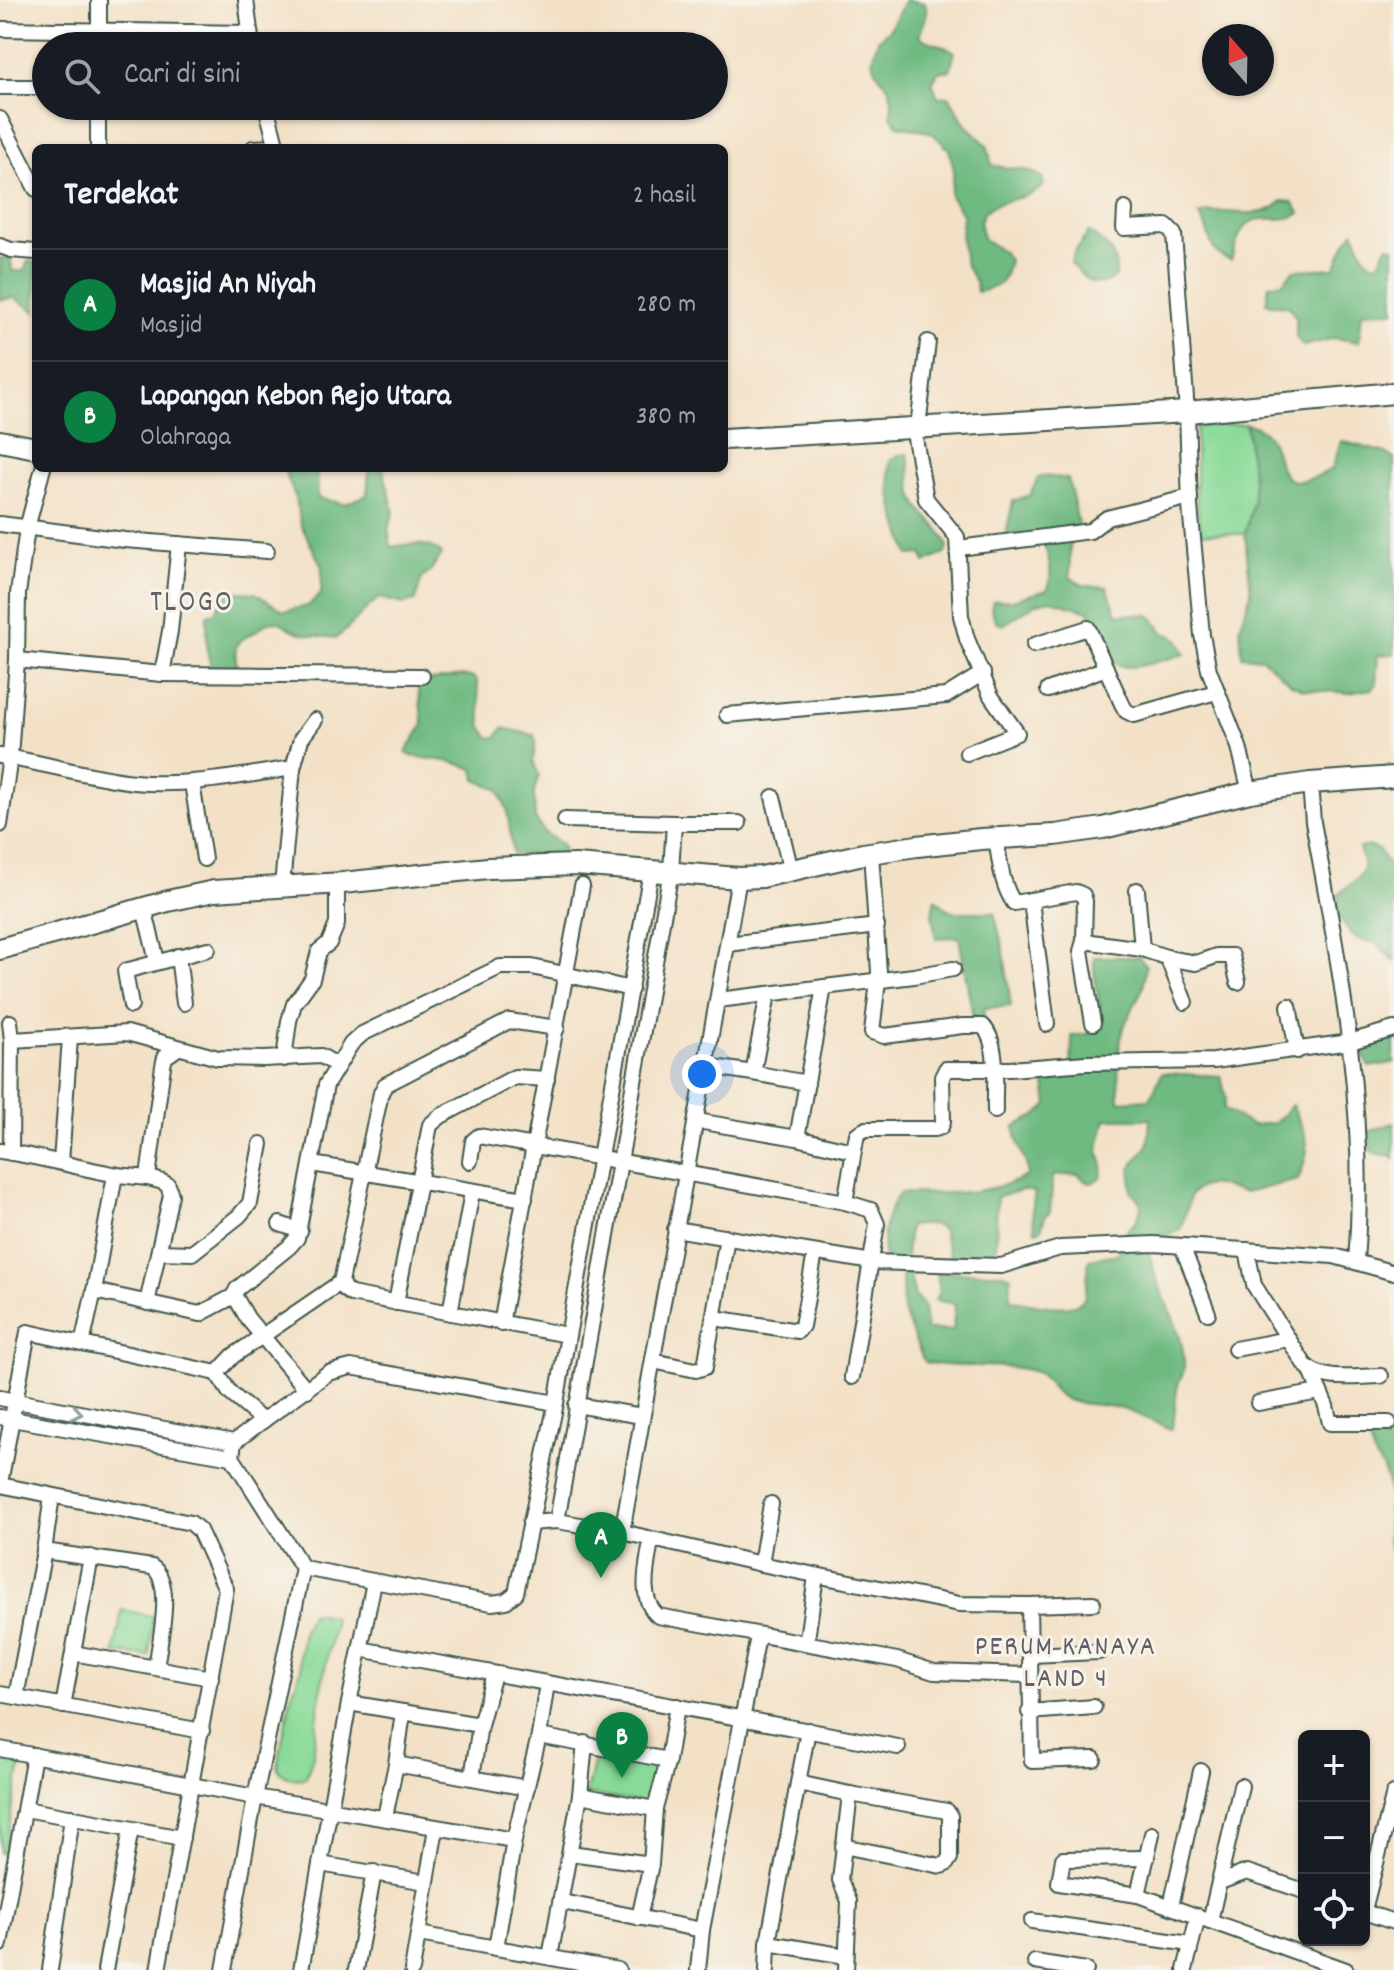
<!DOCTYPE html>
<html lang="id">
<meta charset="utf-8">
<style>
:root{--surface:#171b24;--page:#20242c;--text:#f1f3f6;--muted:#9ea1a6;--line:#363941;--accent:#0b8043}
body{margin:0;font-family:Dekko,sans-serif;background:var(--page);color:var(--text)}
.controls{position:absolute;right:24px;bottom:24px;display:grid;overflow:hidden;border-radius:12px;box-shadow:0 2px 6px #0004}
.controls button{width:72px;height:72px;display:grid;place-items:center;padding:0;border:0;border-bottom:2px solid var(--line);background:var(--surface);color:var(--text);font:40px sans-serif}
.compass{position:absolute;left:1202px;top:24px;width:72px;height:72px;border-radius:50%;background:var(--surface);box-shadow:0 2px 6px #0004;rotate:340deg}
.you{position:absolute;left:702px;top:1074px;width:28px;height:28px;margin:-20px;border:6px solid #fff;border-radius:50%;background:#1a73e8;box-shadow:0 0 0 12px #1a73e833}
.badge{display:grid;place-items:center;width:52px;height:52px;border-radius:50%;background:var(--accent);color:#fff;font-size:26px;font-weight:700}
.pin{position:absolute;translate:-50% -66px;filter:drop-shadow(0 2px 4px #0008)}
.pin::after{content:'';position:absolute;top:42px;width:28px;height:24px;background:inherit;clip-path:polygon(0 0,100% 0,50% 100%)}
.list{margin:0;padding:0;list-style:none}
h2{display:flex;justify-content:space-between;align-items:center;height:104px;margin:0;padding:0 32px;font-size:34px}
h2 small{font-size:26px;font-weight:400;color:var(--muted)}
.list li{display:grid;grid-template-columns:52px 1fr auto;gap:24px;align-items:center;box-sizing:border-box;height:112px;padding:0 32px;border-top:2px solid var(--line)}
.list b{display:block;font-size:30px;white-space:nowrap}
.list p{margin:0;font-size:26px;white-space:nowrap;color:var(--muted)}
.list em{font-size:26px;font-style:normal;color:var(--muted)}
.icon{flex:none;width:44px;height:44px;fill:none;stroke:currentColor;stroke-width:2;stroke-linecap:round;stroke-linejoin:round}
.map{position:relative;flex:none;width:1394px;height:1970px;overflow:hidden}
.search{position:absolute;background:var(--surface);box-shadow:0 2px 6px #0004;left:32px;top:32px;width:696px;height:88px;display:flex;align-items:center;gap:20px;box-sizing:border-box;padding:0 28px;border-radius:44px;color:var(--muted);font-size:30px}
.panel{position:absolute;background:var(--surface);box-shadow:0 2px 6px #0004;left:32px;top:144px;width:696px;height:328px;border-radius:12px}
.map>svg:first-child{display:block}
.green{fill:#89da99;stroke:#548c66;stroke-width:2}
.forest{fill:#6eba81;stroke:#467c5a;stroke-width:2;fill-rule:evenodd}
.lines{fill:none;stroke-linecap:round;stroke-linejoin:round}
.street-casing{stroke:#3f564a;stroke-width:18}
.secondary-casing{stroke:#3f564a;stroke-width:24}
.street{stroke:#fff;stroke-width:14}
.secondary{stroke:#fff;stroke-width:20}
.oneway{stroke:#8f9e9a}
.labels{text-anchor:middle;stroke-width:6;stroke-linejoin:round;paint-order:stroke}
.neighbourhood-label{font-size:28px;letter-spacing:2px;fill:#635e67;stroke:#f7f3e8}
.quarter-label{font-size:30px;letter-spacing:2px;fill:#635e67;stroke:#f7f3e8}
</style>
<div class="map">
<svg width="1394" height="1970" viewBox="0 0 1394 1970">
<rect width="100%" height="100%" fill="#f7f3e8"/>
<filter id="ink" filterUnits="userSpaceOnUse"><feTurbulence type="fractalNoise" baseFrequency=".0125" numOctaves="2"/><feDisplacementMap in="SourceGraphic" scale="16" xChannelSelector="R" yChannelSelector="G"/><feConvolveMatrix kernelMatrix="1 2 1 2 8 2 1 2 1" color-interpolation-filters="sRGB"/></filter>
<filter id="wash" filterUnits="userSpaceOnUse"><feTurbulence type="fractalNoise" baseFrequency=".006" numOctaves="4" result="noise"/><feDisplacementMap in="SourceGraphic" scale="32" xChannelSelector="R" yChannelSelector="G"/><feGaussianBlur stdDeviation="1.8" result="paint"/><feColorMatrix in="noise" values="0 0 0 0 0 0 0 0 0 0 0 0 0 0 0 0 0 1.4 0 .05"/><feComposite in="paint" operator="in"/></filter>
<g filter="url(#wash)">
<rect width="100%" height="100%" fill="#f3e1c7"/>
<g class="green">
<polygon points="1246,424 1253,479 1253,503 1245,534 1201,533 1196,494 1196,426"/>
<polygon points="122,1610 153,1616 149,1656 114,1653"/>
<path d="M316,1613L333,1617L334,1624L321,1688L313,1756L306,1778C295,1780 282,1778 277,1767L291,1697L301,1669L299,1657L303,1630L310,1614Z"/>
<polygon points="595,1754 657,1763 650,1804 586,1794"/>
<polygon points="0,1756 22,1760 4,1853 0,1853"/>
</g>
<g class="forest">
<path d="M905,0L925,3L927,14L919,36C930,44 943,44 955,52L950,70L938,72L932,83L938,97L949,96L966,125L987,145L992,165C1010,170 1027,167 1042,177L1044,185C1025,207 965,193 984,240L1002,251L1009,260C1004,285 1000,287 977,292L976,283L965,264L961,238L963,215L950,196L954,171L949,149L932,133L898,125L891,117L892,100L889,88L875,70L872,59L878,40L890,29Z"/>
<path d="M1282,201L1293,202L1300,213C1284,226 1258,210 1244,228C1237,237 1235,250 1231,260C1204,253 1214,233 1199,215C1224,205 1263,224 1282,201Z"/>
<path d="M1089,232C1108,246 1117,251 1116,277C1094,291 1085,281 1071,263L1074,253Z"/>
<polygon points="1354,232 1365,257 1374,264 1379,263 1387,246 1394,247 1394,311 1362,312 1359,342 1335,338 1303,346 1296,337 1296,318 1290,307 1266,303 1269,285 1282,283 1294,270 1335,268 1346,242"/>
<polygon points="0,258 11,258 12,271 24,271 28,261 36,263 36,312 14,298 0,300"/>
<path d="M1246,424C1298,431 1255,511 1332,469L1341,441L1386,453L1394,459V654L1378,655L1376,685L1372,689L1348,693L1302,689L1291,684L1262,658L1242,656L1240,627L1251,593L1245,534L1253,503V479Z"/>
<path d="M908,454C911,467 909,481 913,493C918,516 943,525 948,548L945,553L925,563L923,554L909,555C899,525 886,493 890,460L898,455Z"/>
<path d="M283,468H317L318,498L345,504L367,495L369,468H383L394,512L388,529L391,547C408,544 428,540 442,554L429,573L422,578L415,601L404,604L379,598C363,610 353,626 336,638C329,637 304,635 298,632C290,630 284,622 275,621C264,621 261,629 253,633C233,642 234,646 237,668L211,667L207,650V615L215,612L226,591L255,593L284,611L308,606L321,593L322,567L301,525L296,498Z"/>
<path d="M1044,476L1068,479L1078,522L1070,547V577L1083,585L1107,587L1117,614L1149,615L1153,618L1163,632L1178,639L1185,654C1121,671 1110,683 1089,611L1051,600L1037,603L1003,625L996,621L991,610L993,601L1012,600L1047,590C1055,574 1047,550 1040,534H1006L1013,501L1030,495L1038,478Z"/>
<polygon points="461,676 472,677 477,681 482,727 490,738 496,737 503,728 534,735 536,741 533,761 539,775 534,792 535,818 544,832 562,844 565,855 513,854 507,809 498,789 476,780 474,769 452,762 411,756 406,752 423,725 418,687 422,682"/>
<path d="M1369,846L1379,850L1394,875V961L1375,942C1351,945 1332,916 1340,893C1349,885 1367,875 1363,861C1362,857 1360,853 1359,848Z"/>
<polygon points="935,899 951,912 994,912 1004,952 1011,1006 984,1008 983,1021 973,1017 959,937 936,938 932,913"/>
<path d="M1094,957H1139L1146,966L1143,988L1123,1028L1118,1055L1119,1101L1150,1099L1162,1073L1221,1076L1226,1098L1224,1109L1252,1125L1275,1123L1292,1105C1308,1140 1313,1144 1298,1180L1245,1193L1212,1184L1201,1187L1191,1194L1181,1228L1172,1234L1148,1240C1150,1286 1186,1324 1184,1368C1184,1374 1179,1379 1178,1385C1174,1400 1177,1414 1171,1429C1152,1422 1133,1410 1113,1407C1097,1403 1081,1406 1065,1399C1053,1393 1047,1375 1033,1371C997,1362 960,1370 924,1362L903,1311L902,1273L886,1265C880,1239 883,1215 900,1193C944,1194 987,1196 1027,1176C1030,1161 1015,1148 1015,1126L1036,1116L1048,1105L1045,1084L1048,1079L1071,1071L1072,1036L1091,1033L1102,1020L1094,972ZM1106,1119H1150L1148,1145L1131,1168V1190L1142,1205L1136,1222L1128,1229L1118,1254L1089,1259C1088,1268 1087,1291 1084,1298C1075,1315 1025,1302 1010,1299L1011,1277L1001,1273L937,1272L939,1292L935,1300L955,1304L953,1330H926L924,1306L915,1296L909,1272L905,1267L909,1226L932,1224L942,1229L950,1257H991L995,1254C998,1236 995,1216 997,1197L1023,1190L1035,1192L1032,1210L1035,1231L1041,1230L1045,1216L1050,1212L1053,1176L1078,1174L1086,1182L1092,1183L1101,1177L1103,1165L1098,1151Z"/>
<polygon points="1394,1039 1394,1063 1369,1067 1364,1056 1365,1044"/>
<path d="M1394,1123V1159L1392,1156C1369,1153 1371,1156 1367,1132Z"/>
<path d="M1368,1433H1394V1558C1381,1538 1392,1508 1388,1484C1384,1462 1370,1460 1368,1433Z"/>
</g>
</g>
<g filter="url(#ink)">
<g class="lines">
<defs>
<g id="street">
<polyline points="246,0 252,46"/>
<polyline points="0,29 249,33"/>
<polyline points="99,46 99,0"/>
<polyline points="0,87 46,87"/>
<polyline points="98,106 98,148"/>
<polyline points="266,106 277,148"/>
<polyline points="0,119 36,189"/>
<polyline points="253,148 277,147"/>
<polyline points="1125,209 1124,228 1166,226 1174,234 1187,412 1190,506 1202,635 1209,670 1239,747 1250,792"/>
<polyline points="0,246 11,250 36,252"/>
<polyline points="913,427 926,499 957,537 961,616 967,639 991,696 1017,733 967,753"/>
<polyline points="918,427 928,342"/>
<polyline points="0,524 125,540 267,551"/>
<polyline points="959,548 1090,531 1107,518 1190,497"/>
<polyline points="1034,645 1088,628 1122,704 1126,711 1134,715 1216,692"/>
<polyline points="17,660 162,674 422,676"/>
<polyline points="162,674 170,631 179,544"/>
<polyline points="1048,690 1106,668"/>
<polyline points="727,715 946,696 983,673"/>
<path d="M0,756C45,763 88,777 134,782C187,787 240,776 293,768"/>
<polyline points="192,783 204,859"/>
<path d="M1310,783L1313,822C1340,967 1368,1112 1356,1261"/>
<polyline points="773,797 791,871"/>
<polyline points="565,820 674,823"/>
<polyline points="0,825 10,757 17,660 18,594 27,528 43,468"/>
<path d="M996,839C1000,861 1001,884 1014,903L1076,892L1083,895L1085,901L1084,941L1142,949L1172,959L1196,963L1216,956H1232L1238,982"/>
<path d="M871,853L879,972L872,1032L884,1036L963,1026H983C1000,1044 994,1087 995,1111"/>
<polyline points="282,886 293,768 301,739 315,720"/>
<polyline points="1137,890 1142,949"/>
<polyline points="1031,901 1047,1024"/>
<polyline points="144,908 157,961"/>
<polyline points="1084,941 1081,951 1093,1023"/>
<polyline points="728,944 877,926"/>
<polyline points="178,956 184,1003"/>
<polyline points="1167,957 1185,1002"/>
<polyline points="768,994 753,1073 807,1083"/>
<polyline points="718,1000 914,976 953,969"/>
<polyline points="131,1006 125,971 208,949"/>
<polyline points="1289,1006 1297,1051"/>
<polyline points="10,1022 12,1040"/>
<polyline points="557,1028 509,1021 385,1085 381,1093 341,1282 344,1289 351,1294 567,1335"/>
<polyline points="284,1059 289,1021 294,1004 312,979 319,951 329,943 337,924 337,883"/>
<polyline points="707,1066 753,1073"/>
<polyline points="697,1121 797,1138 852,1151"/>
<polyline points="797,1138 824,987"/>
<path d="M0,1151C38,1156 75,1167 113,1174C131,1178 151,1175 168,1185L171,1195L147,1303"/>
<polyline points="11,1153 12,1040 127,1033 218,1058 264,1059 321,1056 337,1065"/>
<polyline points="470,1161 473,1141 479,1136 845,1202 871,1210 877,1224 852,1377"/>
<polyline points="61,1162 70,1038"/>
<polyline points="312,1164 525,1199"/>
<polyline points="115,1175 94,1291 82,1344 217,1373 230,1393 263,1421"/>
<polyline points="148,1177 163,1066 165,1057 178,1048"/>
<polyline points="845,1202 857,1134 866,1129 935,1129 941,1127 943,1122 942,1077 946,1069 1010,1069 1086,1063 1214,1061 1350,1042 1394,1029"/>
<polyline points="280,1224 300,1231"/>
<polyline points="675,1229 872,1262 1001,1266 1060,1248 1154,1244 1334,1256 1394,1273"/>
<polyline points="1182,1246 1208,1313"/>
<path d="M1247,1250L1254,1285L1305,1365C1324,1383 1356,1376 1381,1376"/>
<polyline points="159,1252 192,1253 239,1216 250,1203 261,1144"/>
<polyline points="94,1291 200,1314 234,1296"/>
<polyline points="396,1303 430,1125 441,1116 515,1077 547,1079"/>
<polyline points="450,1313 472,1192"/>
<polyline points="714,1318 798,1331 802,1326 815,1253"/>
<polyline points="501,1324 582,886"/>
<polyline points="1235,1349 1288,1339"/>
<polyline points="653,1361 696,1370 705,1367 727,1237"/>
<polyline points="1311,1371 1326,1406 1330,1423 1389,1423"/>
<polyline points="217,1373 233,1356 341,1282"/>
<polyline points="307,1390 248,1319 234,1295 237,1289 289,1247 297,1238 326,1085 351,1044 362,1034 500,967 532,967 631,989"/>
<polyline points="0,1398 234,1442"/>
<polyline points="556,1403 351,1367 328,1373 234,1442 232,1457 303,1568 492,1603 506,1601 516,1593 556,1403 651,871"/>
<polyline points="1258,1403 1320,1392"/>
<polyline points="576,1405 642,1416"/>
<polyline points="0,1417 232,1457"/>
<polyline points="0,1483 28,1332 82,1344"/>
<polyline points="0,1485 191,1523 199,1530 226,1589 158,1970"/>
<polyline points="557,1521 671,871 674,823 739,823"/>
<polyline points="530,1523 557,1521 622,1532 761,1564 959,1604 1029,1605 1093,1603"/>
<polyline points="622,1532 739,878"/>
<path d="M651,1540C648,1564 637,1598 658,1616L897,1660L934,1672L1030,1675"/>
<path d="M44,1551L152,1567C175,1582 159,1643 156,1668"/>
<polyline points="761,1564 771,1504"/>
<polyline points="1029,1605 1032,1761 1094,1759"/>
<polyline points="807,1639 816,1576"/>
<polyline points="360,1649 898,1747"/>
<polyline points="73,1653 211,1678"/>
<polyline points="1030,1655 1099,1652"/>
<polyline points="0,1694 202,1731"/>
<polyline points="16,1697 44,1551 52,1496"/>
<polyline points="349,1703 480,1725"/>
<polyline points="63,1706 91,1557"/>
<polyline points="1029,1712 1094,1707"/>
<polyline points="808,1730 798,1783 850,1794 840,1880 849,1901 846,1970"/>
<polyline points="539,1736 668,1760"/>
<polyline points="0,1749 255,1797 514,1840"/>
<polyline points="396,1764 527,1788"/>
<polyline points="472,1778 480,1725 494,1674"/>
<polyline points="580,1795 655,1809"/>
<polyline points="25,1809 182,1838"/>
<polyline points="385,1817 396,1764 403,1712"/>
<polyline points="843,1846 941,1866 946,1864 950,1858 950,1816 947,1811 850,1794"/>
<polyline points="570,1853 651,1864"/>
<polyline points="1147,1858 1063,1859 1059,1883 1138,1895 1346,1970"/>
<polyline points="320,1864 426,1882"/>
<polyline points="1220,1882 1247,1872 1304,1891"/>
<polyline points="1138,1895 1152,1834"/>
<polyline points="562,1902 702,1930"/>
<polyline points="1171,1906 1201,1771"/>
<polyline points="1364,1910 1394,1793"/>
<polyline points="1364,1912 1394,1922"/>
<polyline points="639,1918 651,1864 655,1809 668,1760 677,1706"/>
<polyline points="1032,1921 1190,1944"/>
<polyline points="1210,1921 1241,1786"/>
<polyline points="419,1934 618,1970"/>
<polyline points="768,1943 846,1956"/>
<polyline points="0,1944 34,1755"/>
<polyline points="496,1948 514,1840 539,1736 547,1683"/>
<polyline points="550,1957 580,1795 585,1743"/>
<polyline points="1035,1962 1086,1970"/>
<polyline points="50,1970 72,1817"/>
<polyline points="105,1970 131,1829"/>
<polyline points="224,1970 255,1797 303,1568"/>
<polyline points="301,1970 349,1703 374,1582"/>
<polyline points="356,1970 374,1872"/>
<polyline points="412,1970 436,1828"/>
<polyline points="698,1970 702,1930 758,1636"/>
<polyline points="767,1970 768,1943 798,1783"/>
<polyline points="1185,1970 1198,1916"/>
</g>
<g id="secondary">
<polyline points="724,439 1187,412 1394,393"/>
<polyline points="0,441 36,448"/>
<polyline points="0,949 168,901 214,891 342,883 488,868 576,865 739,878 762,877 863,854 917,846 981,839 1055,835 1103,828 1250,792 1310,783 1394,777"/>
</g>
</defs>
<use href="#street" class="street-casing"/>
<use href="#secondary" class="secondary-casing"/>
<use href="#street" class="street"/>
<use href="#secondary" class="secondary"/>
</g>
<defs><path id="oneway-chevron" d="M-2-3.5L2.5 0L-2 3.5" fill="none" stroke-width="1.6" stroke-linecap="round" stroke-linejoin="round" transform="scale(2)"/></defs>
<use class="oneway" href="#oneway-chevron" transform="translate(77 1413) rotate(11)"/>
</g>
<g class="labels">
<g class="neighbourhood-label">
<text x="1066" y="1654">PERUM KANAYA<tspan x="1066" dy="32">LAND 4</tspan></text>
</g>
<g class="quarter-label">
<text x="192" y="610">TLOGO</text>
</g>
</g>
</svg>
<div class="controls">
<button>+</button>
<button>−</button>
<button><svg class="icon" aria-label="locate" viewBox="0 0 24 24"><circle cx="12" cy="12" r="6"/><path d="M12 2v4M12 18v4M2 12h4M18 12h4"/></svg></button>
</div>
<svg class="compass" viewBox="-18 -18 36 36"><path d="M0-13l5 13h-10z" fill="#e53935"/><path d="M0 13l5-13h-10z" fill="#9ea1a6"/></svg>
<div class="you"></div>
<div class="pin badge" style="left:601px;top:1578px">A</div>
<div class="pin badge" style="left:622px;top:1778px">B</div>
<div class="search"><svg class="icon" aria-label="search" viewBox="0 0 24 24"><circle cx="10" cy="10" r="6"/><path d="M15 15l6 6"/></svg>Cari di sini</div>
<section class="panel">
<h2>Terdekat<small>2 hasil</small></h2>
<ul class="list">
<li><span class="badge">A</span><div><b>Masjid An Niyah</b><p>Masjid</p></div><em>280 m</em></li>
<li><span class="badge">B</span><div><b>Lapangan Kebon Rejo Utara</b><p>Olahraga</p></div><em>380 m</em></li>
</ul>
</section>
</div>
